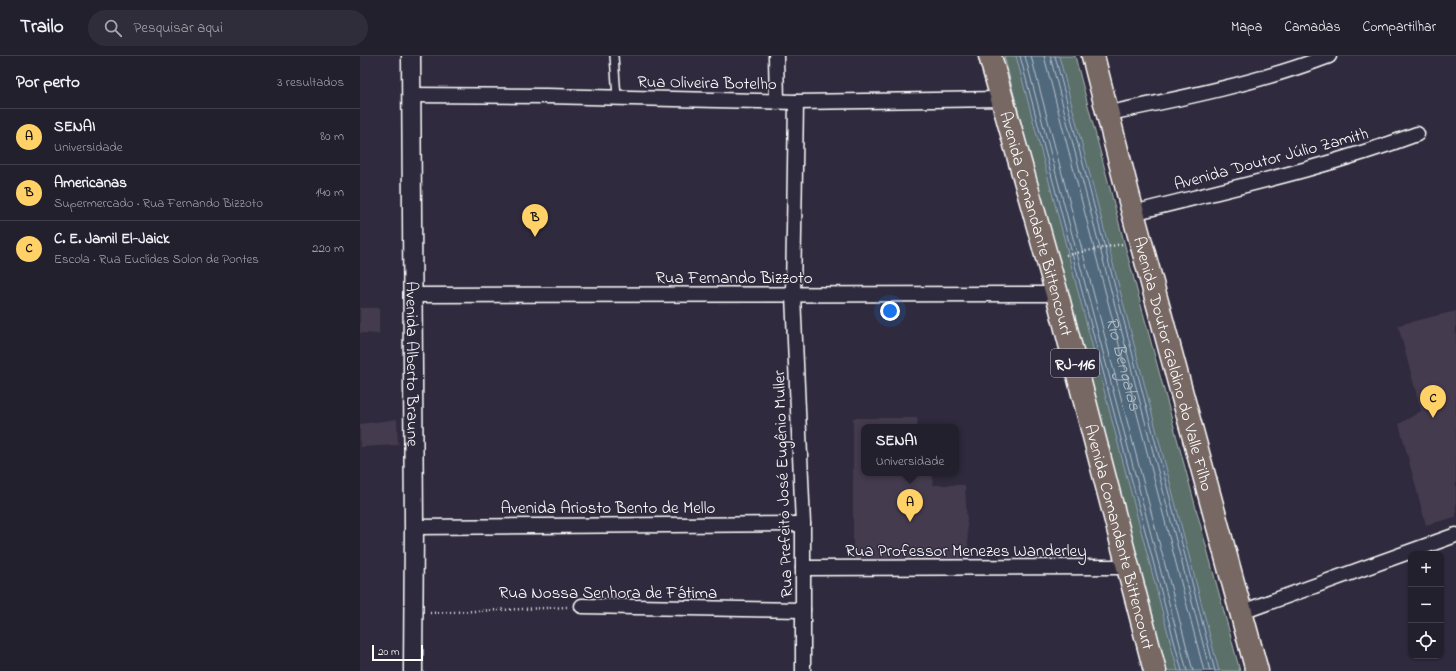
<!DOCTYPE html>
<html lang="pt">
<meta charset="utf-8">
<style>
:root{--surface:#23202e;--page:#2f2d3a;--text:#f1f3f6;--muted:#a3a3aa;--line:#403e4a;--accent:#ffd166}
body{margin:0;font-family:"Indie Flower",sans-serif;background:var(--page);color:var(--text)}
.controls{position:absolute;right:12px;bottom:12px;display:grid;overflow:hidden;border-radius:8px;box-shadow:0 1px 3px #0004}
.controls button{width:36px;height:36px;display:grid;place-items:center;padding:0;border:0;border-bottom:1px solid var(--line);background:var(--surface);color:var(--text);font:20px sans-serif}
.scale{position:absolute;left:12px;bottom:10px;width:51px;box-sizing:border-box;padding-left:4px;border:2px solid #fff;border-top:0;font-size:11px;line-height:14px;white-space:nowrap;color:#fff;-webkit-text-stroke:3px #2f2a3d;paint-order:stroke}
.you{position:absolute;left:530px;top:255px;width:14px;height:14px;margin:-10px;border:3px solid #fff;border-radius:50%;background:#1a73e8;box-shadow:0 0 0 6px #1a73e833}
.badge{display:grid;place-items:center;width:26px;height:26px;border-radius:50%;background:var(--accent);color:#111;font-size:13px;font-weight:700}
.pin{position:absolute;translate:-50% -33px;filter:drop-shadow(0 1px 2px #0008)}
.pin::after{content:'';position:absolute;top:21px;width:14px;height:12px;background:inherit;clip-path:polygon(0 0,100% 0,50% 100%)}
.popup{position:absolute;left:501px;top:368px;width:98px;height:52px;box-sizing:border-box;display:grid;place-content:center;border-radius:8px;background:var(--surface);filter:drop-shadow(0 1px 3px #0005);font-size:13px;white-space:nowrap;color:var(--muted)}
.popup b{font-size:15px;color:var(--text)}
.popup::after{content:'';position:absolute;left:50%;top:100%;margin-left:-8px;border:8px solid transparent;border-top-color:var(--surface)}
.list{margin:0;padding:0;list-style:none}
h2{display:flex;justify-content:space-between;align-items:center;height:52px;margin:0;padding:0 16px;font-size:17px}
h2 small{font-size:13px;font-weight:400;color:var(--muted)}
.list li{display:grid;grid-template-columns:26px 1fr auto;gap:12px;align-items:center;box-sizing:border-box;height:56px;padding:0 16px;border-top:1px solid var(--line)}
.list b{display:block;font-size:15px;white-space:nowrap}
.list p{margin:0;font-size:13px;white-space:nowrap;color:var(--muted)}
.list em{font-size:13px;font-style:normal;color:var(--muted)}
.icon{flex:none;width:22px;height:22px;fill:none;stroke:currentColor;stroke-width:2;stroke-linecap:round;stroke-linejoin:round}
.map{position:relative;flex:none;width:1096px;height:615px;overflow:hidden}
header{display:flex;align-items:center;gap:24px;box-sizing:border-box;height:56px;padding:0 20px;background:var(--surface);border-bottom:1px solid var(--line)}
header strong{font-size:19px}
nav{display:flex;gap:22px;margin-inline-start:auto;font-size:14px}
.search{width:280px;height:36px;background:var(--page);display:flex;align-items:center;gap:10px;box-sizing:border-box;padding:0 14px;border-radius:22px;color:var(--muted);font-size:15px}
main{display:flex}
aside{flex:1;background:var(--surface)}
.map>svg:first-child{display:block}
.built{fill:#443a4f}
.green{fill:#5a6f69;stroke:#acb7b4}
.water{fill:#50677b;stroke:#96a4b0}
.lines{fill:none;stroke-linecap:round;stroke-linejoin:round}
.shore{stroke:#b9c2ca;stroke-width:1}
.service-casing{stroke:#fff;stroke-width:10}
.minor-casing{stroke:#fff;stroke-width:17}
.tertiary-casing{stroke:#fff;stroke-width:21}
.primary-casing{stroke:#fff;stroke-width:25}
.path{stroke:#fff;stroke-width:2.5;stroke-dasharray:1 3;stroke-linecap:butt}
.service{stroke:#2f2a3d;stroke-width:7}
.minor{stroke:#2f2a3d;stroke-width:14}
.tertiary{stroke:#2f2a3d;stroke-width:18}
.primary{stroke:#776864;stroke-width:22}
.labels{text-anchor:middle;stroke-width:3;stroke-linejoin:round;paint-order:stroke}
.shield{fill:#2f2a3d;stroke:#c1bfc5;stroke-width:1}
.shield-label{font-size:16px;font-weight:bold;fill:#fff}
.street-label{font-size:17px;fill:#fff;stroke:#2f2a3d}
.water-label{font-size:18px;font-style:italic;fill:#b0bbc4;stroke:#2f2a3d}
</style>
<header>
<strong>Trailo</strong>
<div class="search"><svg class="icon" aria-label="search" viewBox="0 0 24 24"><circle cx="10" cy="10" r="6"/><path d="M15 15l6 6"/></svg>Pesquisar aqui</div>
<nav><a>Mapa</a><a>Camadas</a><a>Compartilhar</a></nav>
</header>
<main>
<aside>
<h2>Por perto<small>3 resultados</small></h2>
<ul class="list">
<li><span class="badge">A</span><div><b>SENAI</b><p>Universidade</p></div><em>80 m</em></li>
<li><span class="badge">B</span><div><b>Americanas</b><p>Supermercado · Rua Fernando Bizzoto</p></div><em>140 m</em></li>
<li><span class="badge">C</span><div><b>C. E. Jamil El-Jaick</b><p>Escola · Rua Euclídes Solon de Pontes</p></div><em>220 m</em></li>
</ul>
</aside>
<div class="map">
<svg width="1096" height="615" viewBox="0 0 1096 615">
<rect width="100%" height="100%" fill="#2f2a3d"/>
<filter id="ink" filterUnits="userSpaceOnUse"><feTurbulence type="fractalNoise" baseFrequency=".025" numOctaves="2"/><feDisplacementMap in="SourceGraphic" scale="8" xChannelSelector="R" yChannelSelector="G"/><feConvolveMatrix kernelMatrix="1 2 1 2 8 2 1 2 1" color-interpolation-filters="sRGB"/></filter>
<g filter="url(#ink)">
<g class="built">
<polygon points="0,252 19,252 19,278 0,277"/>
<polygon points="1096,255 1096,461 1066,469 1039,368 1061,355 1038,269"/>
<polygon points="493,362 558,362 557,371 504,371 504,417 572,417 573,429 605,429 609,505 493,503"/>
<polygon points="37,363 38,389 0,391 0,368"/>
</g>
<polygon class="green" points="644,0 715,0 768,201 880,615 803,615"/>
<polygon class="water" points="656,0 699,0 859,615 818,615"/>
<g class="lines">
<g class="shore">
<polyline points="660,0 822,615"/>
<polyline points="665,0 827,615"/>
<polyline points="671,0 833,615"/>
<path id="s1" d="M684,0L844,615"/>
<polyline points="690,0 850,615"/>
<polyline points="695,0 855,615"/>
</g>
<defs>
<polyline id="service" points="254,0 257,41"/>
<g id="minor">
<polyline points="416,0 417,46"/>
<polyline points="51,39 186,40 436,46 642,43"/>
<polyline points="436,46 433,239 443,468 443,615"/>
<path d="M749,57C823,42 898,27 969,0"/>
<path d="M773,157C868,133 966,112 1057,78"/>
<polyline points="52,239 697,238"/>
<polyline points="54,471 443,468"/>
<polyline points="443,512 769,511"/>
<polyline points="222,550 443,554"/>
<polyline points="882,556 1096,479"/>
</g>
<g id="tertiary">
<path id="s2" d="M51,0L54,471L53,615"/>
</g>
<g id="primary">
<path id="s3" d="M630,0L697,238L795,615"/>
<path id="s4" d="M733,0L773,157L897,615"/>
</g>
</defs>
<use href="#service" class="service-casing"/>
<use href="#minor" class="minor-casing"/>
<use href="#tertiary" class="tertiary-casing"/>
<use href="#primary" class="primary-casing"/>
<g class="path">
<polyline points="706,199 762,188"/>
<polyline points="70,557 208,551"/>
</g>
<use href="#service" class="service"/>
<use href="#minor" class="minor"/>
<use href="#tertiary" class="tertiary"/>
<use href="#primary" class="primary"/>
</g>
</g>
<g class="labels">
<rect class="shield" x="691" y="293" width="48" height="28" rx="3"/>
<g class="shield-label">
<text x="715" y="313">RJ-116</text>
</g>
<g class="street-label">
<text transform="translate(347 26) rotate(1)" y="6">Rua Oliveira Botelho</text>
<text transform="translate(911 102) rotate(-15)" y="6">Avenida Doutor Júlio Zamith</text>
<text dy="6" stroke="none"><textPath href="#s3" startOffset="174">Avenida Comandante Bittencourt</textPath></text>
<text x="374" y="227">Rua Fernando Bizzoto</text>
<text dy="6" stroke="none"><textPath href="#s2" startOffset="308">Avenida Alberto Braune</textPath></text>
<text dy="6" stroke="none"><textPath href="#s4" startOffset="318">Avenida Doutor Galdino do Valle Filho</textPath></text>
<text transform="translate(422 428) rotate(-92)" y="6">Rua Prefeito José Eugênio Muller</text>
<text x="248" y="457">Avenida Ariosto Bento de Mello</text>
<text dy="6" stroke="none"><textPath href="#s3" startOffset="498">Avenida Comandante Bittencourt</textPath></text>
<text x="606" y="500">Rua Professor Menezes Wanderley</text>
<text x="248" y="542">Rua Nossa Senhora de Fátima</text>
</g>
<g class="water-label">
<text dy="6" stroke="none"><textPath href="#s1" startOffset="318">Rio Bengalas</textPath></text>
</g>
</g>
</svg>
<div class="controls">
<button>+</button>
<button>−</button>
<button><svg class="icon" aria-label="locate" viewBox="0 0 24 24"><circle cx="12" cy="12" r="6"/><path d="M12 2v4M12 18v4M2 12h4M18 12h4"/></svg></button>
</div>
<div class="scale">20 m</div>
<div class="you"></div>
<div class="pin badge" style="left:550px;top:466px">A</div>
<div class="popup"><b>SENAI</b>Universidade</div>
<div class="pin badge" style="left:175px;top:181px">B</div>
<div class="pin badge" style="left:1073px;top:362px">C</div>
</div>
</main>
